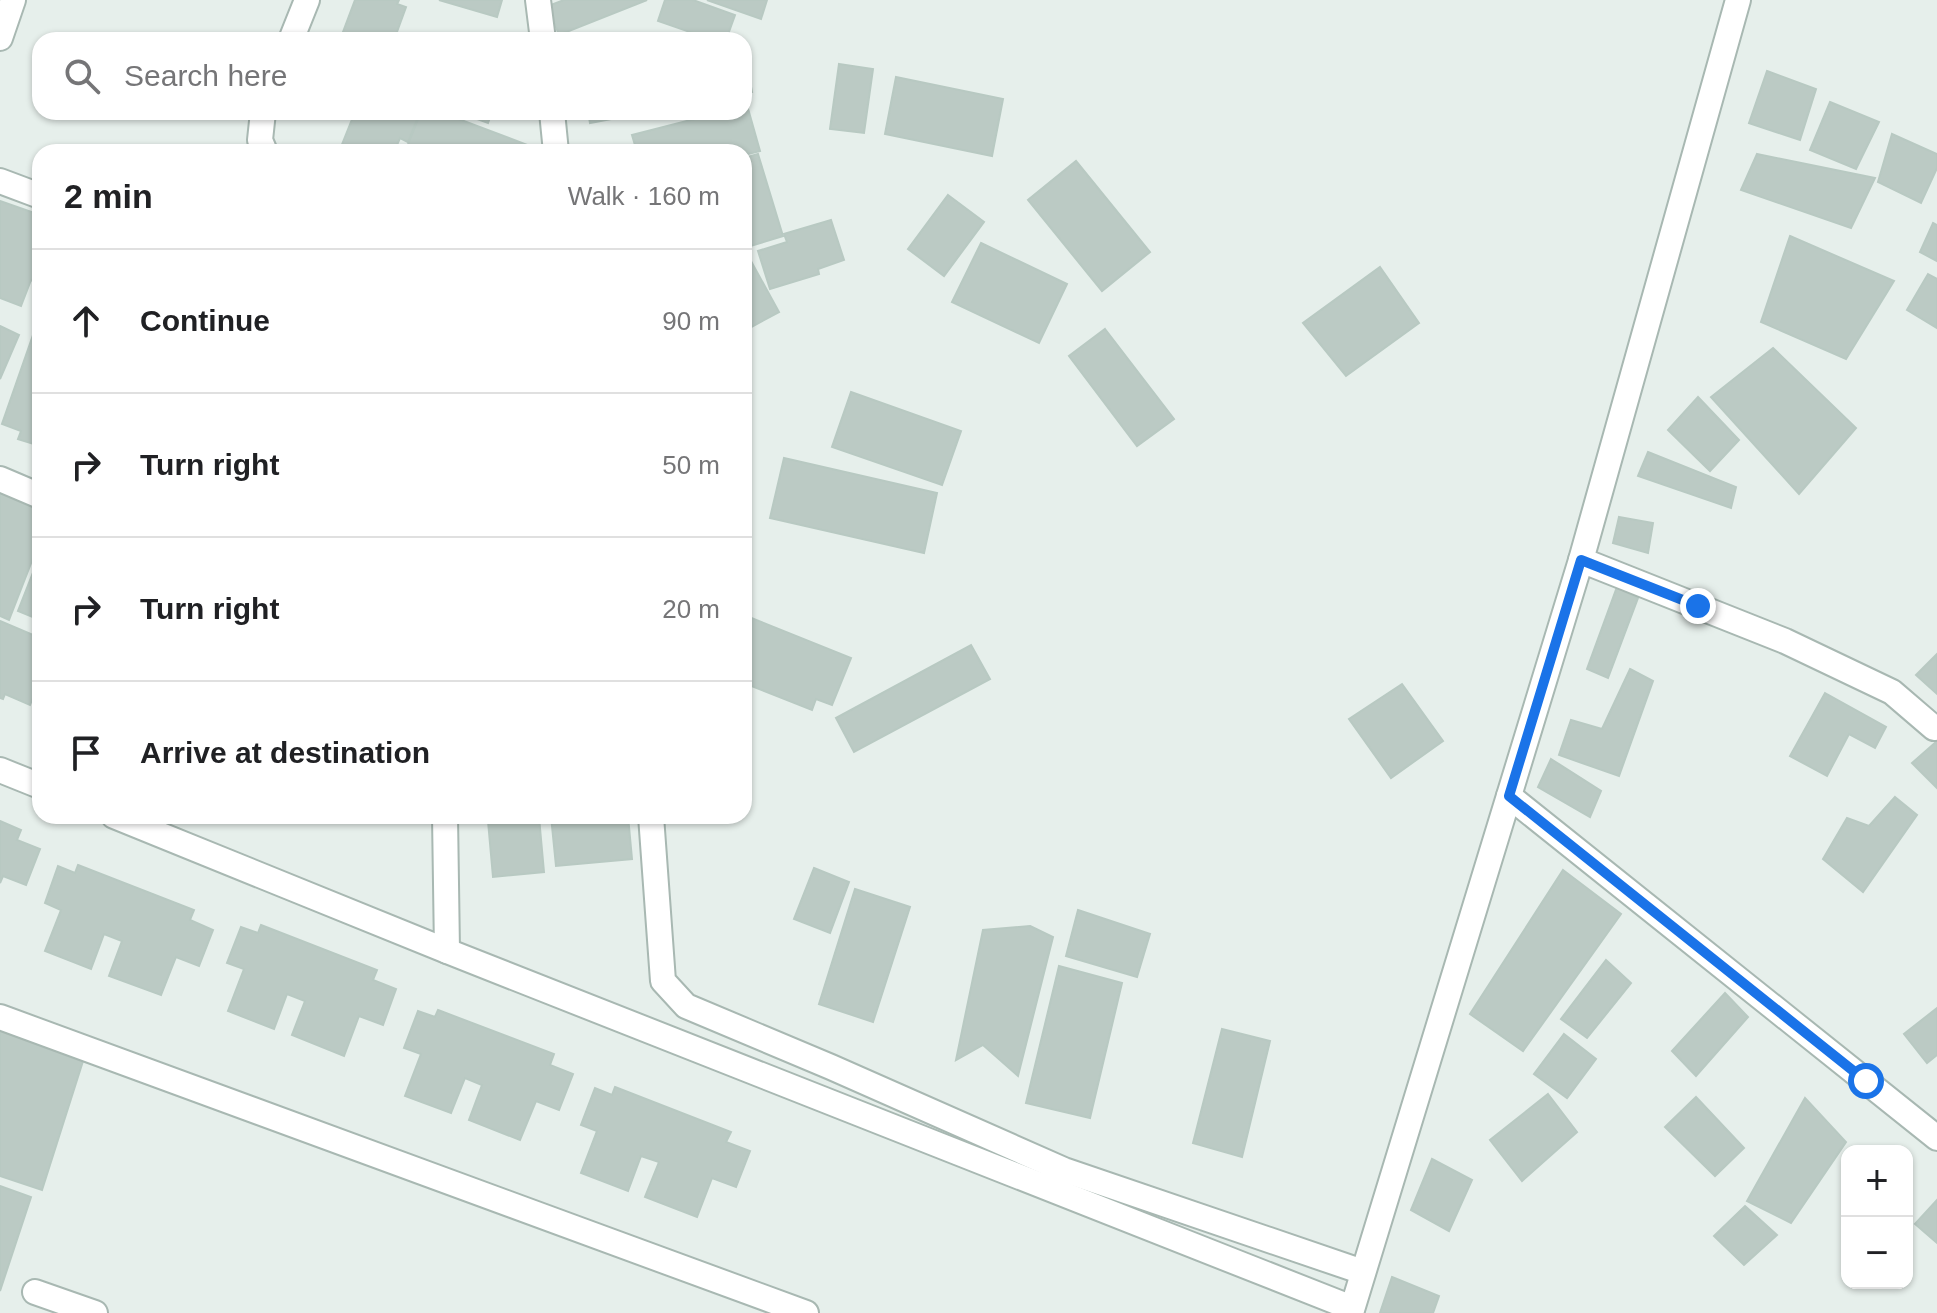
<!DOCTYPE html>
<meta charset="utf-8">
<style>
:root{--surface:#fff;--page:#f2f2f2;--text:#202124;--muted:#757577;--line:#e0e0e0}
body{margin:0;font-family:Helvetica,sans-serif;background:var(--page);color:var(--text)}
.controls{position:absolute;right:24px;bottom:24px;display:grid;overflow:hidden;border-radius:16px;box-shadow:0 2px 6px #0004}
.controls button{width:72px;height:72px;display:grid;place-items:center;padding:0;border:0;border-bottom:2px solid var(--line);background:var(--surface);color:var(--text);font:40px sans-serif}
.stop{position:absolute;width:24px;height:24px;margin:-18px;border:6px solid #1a73e8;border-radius:50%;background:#fff}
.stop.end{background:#1a73e8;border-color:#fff;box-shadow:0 2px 8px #0008}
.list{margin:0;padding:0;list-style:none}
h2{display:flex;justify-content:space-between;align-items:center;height:104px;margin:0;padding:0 32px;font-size:34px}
h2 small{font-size:26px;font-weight:400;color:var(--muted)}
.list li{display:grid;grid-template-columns:52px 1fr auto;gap:24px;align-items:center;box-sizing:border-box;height:144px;padding:0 32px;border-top:2px solid var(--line)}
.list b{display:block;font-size:30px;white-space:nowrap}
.list em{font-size:26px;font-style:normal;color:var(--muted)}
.icon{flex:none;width:44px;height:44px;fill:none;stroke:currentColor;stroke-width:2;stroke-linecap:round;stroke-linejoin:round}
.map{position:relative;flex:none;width:1937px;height:1313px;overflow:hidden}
.search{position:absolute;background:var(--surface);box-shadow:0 2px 6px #0004;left:32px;top:32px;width:720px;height:88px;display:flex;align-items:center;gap:20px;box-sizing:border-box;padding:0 28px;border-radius:24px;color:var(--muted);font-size:30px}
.panel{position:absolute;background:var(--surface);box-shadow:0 2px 6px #0004;left:32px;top:144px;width:720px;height:680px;border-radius:24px}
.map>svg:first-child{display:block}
.building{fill:#bbcac4;stroke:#b8c9c2;stroke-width:2}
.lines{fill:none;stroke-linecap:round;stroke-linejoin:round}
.minor-casing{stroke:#a8b8b2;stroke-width:28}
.minor{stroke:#fff;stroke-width:24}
.route{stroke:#1a73e8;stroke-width:10}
</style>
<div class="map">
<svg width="1937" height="1313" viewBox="0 0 1937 1313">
<rect width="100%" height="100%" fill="#e6efeb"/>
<g class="building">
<polygon points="355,0 399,0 397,4 406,7 394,40 340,40"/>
<polygon points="439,0 502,0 497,17"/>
<polygon points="564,0 647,0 559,35 548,6"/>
<polygon points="665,0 693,0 735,15 726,40 713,40 658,21"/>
<polygon points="707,0 767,0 761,19"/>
<polygon points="744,50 752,92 744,94"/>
<polygon points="839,64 873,69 864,133 830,129"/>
<polygon points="1767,71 1816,89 1800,140 1749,123"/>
<polygon points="896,77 1003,99 992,156 885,134"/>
<polygon points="1830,102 1879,122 1856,169 1810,150"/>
<polygon points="747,105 760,151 744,155 744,152 637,152 632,135 722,112 744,112 744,106"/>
<polygon points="355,112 420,112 408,142 400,138 394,152 339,152"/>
<polygon points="421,112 440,112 538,149 537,152 405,152"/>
<polygon points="458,112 492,112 488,123"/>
<polygon points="588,112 648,112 590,123"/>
<polygon points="1892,134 1937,154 1937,168 1921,203 1878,182"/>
<polygon points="758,154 783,236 744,248 744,158"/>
<polygon points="1757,154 1875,178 1851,228 1741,190"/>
<polygon points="1076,161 1150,252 1102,291 1028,200"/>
<polygon points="948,195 984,222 944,276 908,249"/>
<polygon points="0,201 40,215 40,255 38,259 40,260 40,281 39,283 31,280 21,306 0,298"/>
<polygon points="831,220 844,260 818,269 819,274 770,289 758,251 787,242 784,234"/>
<polygon points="1933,223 1937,225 1937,261 1920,252"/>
<polygon points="1790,236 1894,281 1846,359 1761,322"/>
<polygon points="981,243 1067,284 1039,343 952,302"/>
<polygon points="746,252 779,312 744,331 744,253"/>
<polygon points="1380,267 1419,323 1346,376 1303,323"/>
<polygon points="1928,274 1937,279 1937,328 1907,310"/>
<polygon points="0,326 19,335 0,379"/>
<polygon points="1105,329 1174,419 1137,446 1069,356"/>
<polygon points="33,335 40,338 40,446 18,439 21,431 2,424"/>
<polygon points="1773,348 1856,428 1799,494 1711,397"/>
<polygon points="851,392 961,431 942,485 832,447"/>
<polygon points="1698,397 1739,440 1710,471 1668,430"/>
<polygon points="1648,452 1736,487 1731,508 1638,476"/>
<polygon points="784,458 937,493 924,553 770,518"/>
<polygon points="0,489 40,505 40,540 9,620 0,616"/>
<polygon points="1619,517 1653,523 1648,553 1613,543"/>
<polygon points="38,560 40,561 40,620 18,611"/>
<polygon points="1617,587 1638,598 1608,678 1587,669"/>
<polygon points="744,615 851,658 832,705 816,699 812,710 744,683"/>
<polygon points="0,621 40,638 40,680 30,705 5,694 3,699 0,698"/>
<polygon points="971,645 990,679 854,752 836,718"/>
<polygon points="1937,654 1937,694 1916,675"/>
<polygon points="1630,669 1653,681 1619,776 1559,755 1571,720 1602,729"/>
<polygon points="1402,684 1443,741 1391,778 1349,719"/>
<polygon points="1825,693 1886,727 1875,748 1849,734 1827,776 1790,756"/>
<polygon points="1937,741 1937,788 1912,763"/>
<polygon points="1551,759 1601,791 1590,817 1538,787"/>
<polygon points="1895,797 1917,815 1863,892 1823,859 1847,818 1869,826"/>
<polygon points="551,816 628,816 632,859 556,866"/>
<polygon points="539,817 544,872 493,877 488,821"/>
<polygon points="0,821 21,830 17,840 40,849 26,885 3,876 0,883"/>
<polygon points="78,865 194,910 190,920 213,930 199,966 176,957 161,995 109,976 122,941 104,934 91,969 45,951 61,910 45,903 58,866 75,873"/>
<polygon points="814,868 849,882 830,933 794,919"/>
<polygon points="1563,870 1621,914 1523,1051 1470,1014"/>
<polygon points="855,889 910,907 873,1022 819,1004"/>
<polygon points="1078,910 1150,934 1137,977 1066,956"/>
<polygon points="261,925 377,970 373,980 396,989 383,1025 359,1016 344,1056 292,1035 305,1001 287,994 274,1029 228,1011 244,969 227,963 241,927 258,933"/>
<polygon points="1030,926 1053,937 1018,1076 983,1045 956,1060 983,930"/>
<polygon points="1606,960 1631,983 1587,1038 1561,1019"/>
<polygon points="1059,966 1122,983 1090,1118 1026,1103"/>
<polygon points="1725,993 1748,1017 1696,1076 1672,1051"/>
<polygon points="1937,1008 1937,1055 1927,1063 1904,1034"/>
<polygon points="438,1010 554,1054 550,1065 573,1074 559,1110 536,1101 520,1140 469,1120 482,1085 465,1078 451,1113 405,1096 421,1054 404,1048 418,1011 435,1017"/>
<polygon points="1222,1029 1270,1041 1242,1157 1193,1143"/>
<polygon points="0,1031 84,1058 42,1190 0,1176"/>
<polygon points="1564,1034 1596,1059 1567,1098 1534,1074"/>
<polygon points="615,1087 731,1132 726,1142 750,1151 736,1187 712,1178 697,1217 645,1197 659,1162 641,1156 628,1191 581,1173 597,1131 581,1125 595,1088 612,1095"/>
<polygon points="1548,1094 1577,1132 1522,1181 1490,1140"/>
<polygon points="1696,1097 1744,1148 1715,1176 1665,1127"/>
<polygon points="1805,1098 1846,1142 1791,1223 1747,1201"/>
<polygon points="1432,1159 1472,1180 1449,1231 1411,1210"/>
<polygon points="0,1186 31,1197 0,1291"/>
<polygon points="1937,1200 1937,1243 1915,1224"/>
<polygon points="1745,1206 1777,1235 1744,1265 1714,1236"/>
<polygon points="1392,1277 1439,1296 1433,1313 1380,1313"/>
</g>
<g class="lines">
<defs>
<g id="minor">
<polyline points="538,0 543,40"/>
<polyline points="0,38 13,0"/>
<polyline points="291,40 307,0"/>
<polyline points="263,112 260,140 265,152"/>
<polyline points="552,112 556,152"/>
<polyline points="0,181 40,196"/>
<polyline points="0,479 40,496"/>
<polyline points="1581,560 1785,641 1892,692 1934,728"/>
<polyline points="0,770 40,786"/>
<polyline points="1509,796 1937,1138"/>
<polyline points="114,816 447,951 1352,1308"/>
<polyline points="445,816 447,951"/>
<polyline points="651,816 663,981 686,1006 831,1067 1064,1170 1363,1272"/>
<polyline points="0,1017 806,1313"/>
<polyline points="35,1292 95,1313"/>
<polyline points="1351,1313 1581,560 1738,0"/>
</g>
</defs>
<use href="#minor" class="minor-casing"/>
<use href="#minor" class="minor"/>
</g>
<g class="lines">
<polyline class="route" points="1698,606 1581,560 1509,796 1866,1081"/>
</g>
</svg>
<div class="controls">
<button>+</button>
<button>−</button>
</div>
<div class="stop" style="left:1866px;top:1081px"></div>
<div class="stop end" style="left:1698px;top:606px"></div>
<div class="search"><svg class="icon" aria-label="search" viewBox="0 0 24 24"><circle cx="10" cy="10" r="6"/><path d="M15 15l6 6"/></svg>Search here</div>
<section class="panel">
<h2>2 min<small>Walk · 160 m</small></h2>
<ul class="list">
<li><svg class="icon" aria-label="ahead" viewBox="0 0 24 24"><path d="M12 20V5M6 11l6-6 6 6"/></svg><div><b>Continue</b></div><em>90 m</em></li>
<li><svg class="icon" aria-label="right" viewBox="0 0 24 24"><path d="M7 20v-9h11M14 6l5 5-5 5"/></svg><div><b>Turn right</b></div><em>50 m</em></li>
<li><svg class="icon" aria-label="right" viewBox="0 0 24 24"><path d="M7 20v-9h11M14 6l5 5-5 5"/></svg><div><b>Turn right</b></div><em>20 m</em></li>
<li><svg class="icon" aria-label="arrive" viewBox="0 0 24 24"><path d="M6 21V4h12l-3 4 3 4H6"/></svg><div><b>Arrive at destination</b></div></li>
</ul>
</section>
</div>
